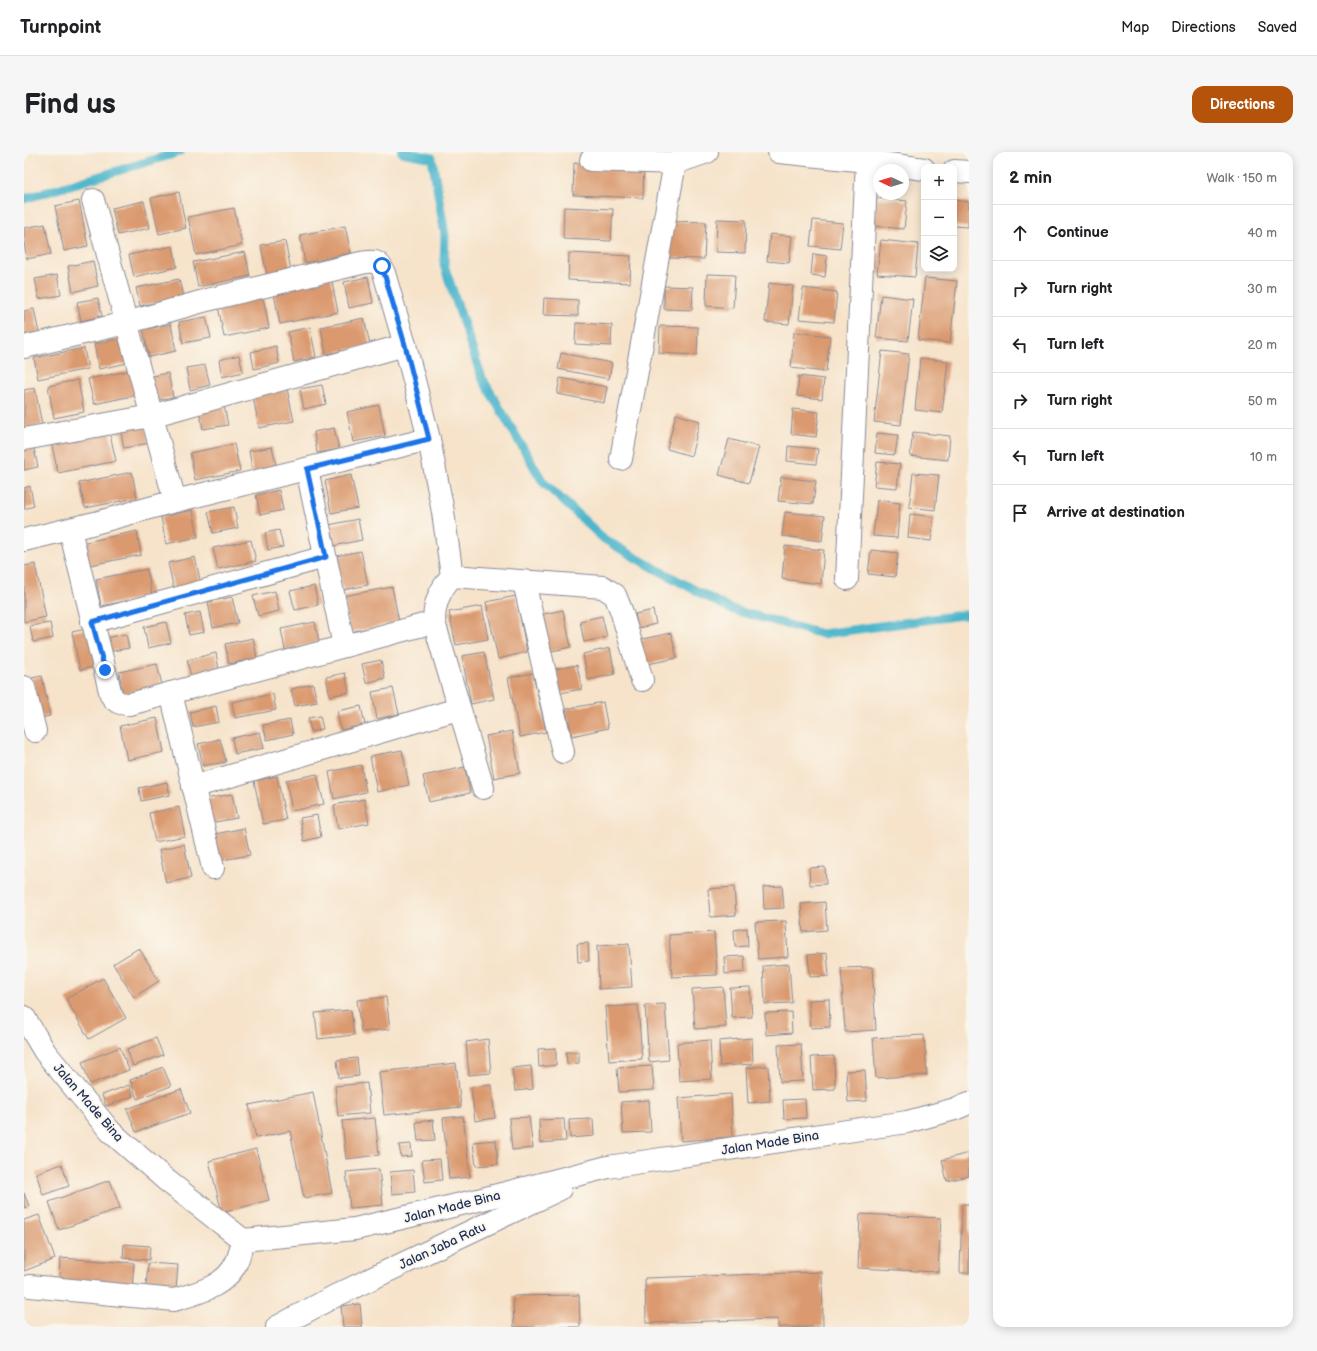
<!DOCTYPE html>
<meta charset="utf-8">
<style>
:root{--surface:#fff;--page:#f6f6f6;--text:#202124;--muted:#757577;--line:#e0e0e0;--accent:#b45309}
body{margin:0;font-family:"Balsamiq Sans",sans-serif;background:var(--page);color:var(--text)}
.controls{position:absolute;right:12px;top:12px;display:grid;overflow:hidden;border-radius:8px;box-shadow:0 2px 10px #0003}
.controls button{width:36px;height:36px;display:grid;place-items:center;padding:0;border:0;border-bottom:1px solid var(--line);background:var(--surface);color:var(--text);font:20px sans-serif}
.compass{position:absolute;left:849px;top:12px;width:36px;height:36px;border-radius:50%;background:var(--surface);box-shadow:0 2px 10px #0003;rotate:274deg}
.stop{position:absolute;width:12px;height:12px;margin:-9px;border:3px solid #1a73e8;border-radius:50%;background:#fff}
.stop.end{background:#1a73e8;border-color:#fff;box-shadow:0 1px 4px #0008}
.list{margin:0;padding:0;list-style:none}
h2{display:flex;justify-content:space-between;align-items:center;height:52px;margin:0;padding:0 16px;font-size:17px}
h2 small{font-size:13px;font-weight:400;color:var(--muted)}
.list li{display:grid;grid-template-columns:26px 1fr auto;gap:12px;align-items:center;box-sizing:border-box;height:56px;padding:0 16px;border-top:1px solid var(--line)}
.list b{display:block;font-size:15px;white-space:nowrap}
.list em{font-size:13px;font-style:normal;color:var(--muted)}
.icon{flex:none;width:22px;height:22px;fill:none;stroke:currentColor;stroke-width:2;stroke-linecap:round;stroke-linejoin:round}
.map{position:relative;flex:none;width:945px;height:1175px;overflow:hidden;border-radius:12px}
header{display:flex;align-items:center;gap:24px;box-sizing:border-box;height:56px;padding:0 20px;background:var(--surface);border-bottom:1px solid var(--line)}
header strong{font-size:19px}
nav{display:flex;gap:22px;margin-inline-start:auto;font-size:14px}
.intro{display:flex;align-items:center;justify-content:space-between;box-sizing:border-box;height:96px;padding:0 24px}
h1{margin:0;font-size:28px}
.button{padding:10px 18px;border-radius:12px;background:var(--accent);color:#fff;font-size:14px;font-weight:700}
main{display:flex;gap:24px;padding:0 24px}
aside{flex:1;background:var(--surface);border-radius:12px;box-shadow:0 2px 10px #0003}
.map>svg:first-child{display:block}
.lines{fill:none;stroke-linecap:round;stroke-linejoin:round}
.stream{stroke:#4db6cc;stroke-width:9}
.building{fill:#da996e}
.minor-casing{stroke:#888994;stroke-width:24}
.minor{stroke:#fff;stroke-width:22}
.route{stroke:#1a73e8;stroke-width:5}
.labels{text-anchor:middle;stroke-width:4;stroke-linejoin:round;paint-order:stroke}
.street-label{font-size:13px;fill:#1b2f5e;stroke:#fbf7ec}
</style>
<header>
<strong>Turnpoint</strong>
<nav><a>Map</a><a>Directions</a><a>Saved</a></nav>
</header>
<div class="intro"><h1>Find us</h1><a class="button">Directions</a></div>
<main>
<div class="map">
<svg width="945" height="1175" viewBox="0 0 945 1175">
<rect width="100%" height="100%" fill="#fbf7ec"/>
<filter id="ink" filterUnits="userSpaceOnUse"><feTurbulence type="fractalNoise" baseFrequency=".025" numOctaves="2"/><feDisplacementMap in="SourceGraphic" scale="8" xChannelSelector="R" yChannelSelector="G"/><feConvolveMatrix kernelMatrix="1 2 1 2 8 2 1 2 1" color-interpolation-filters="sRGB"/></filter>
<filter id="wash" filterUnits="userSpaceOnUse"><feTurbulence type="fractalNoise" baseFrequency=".012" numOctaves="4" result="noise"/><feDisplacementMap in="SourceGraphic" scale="16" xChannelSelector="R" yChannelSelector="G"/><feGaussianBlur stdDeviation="0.9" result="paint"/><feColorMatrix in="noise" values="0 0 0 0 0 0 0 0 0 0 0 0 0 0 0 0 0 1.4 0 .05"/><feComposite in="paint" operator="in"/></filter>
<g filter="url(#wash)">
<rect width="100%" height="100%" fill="#f6e3ca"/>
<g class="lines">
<g class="stream">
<polyline points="378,0 408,6 421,83 420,113 458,226 519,330 580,387 612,406 706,457 798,482 938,463 945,463"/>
<polyline points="0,47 156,0"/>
</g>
</g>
<g id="blocks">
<g class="building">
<polygon points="550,11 620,15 619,46 549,43"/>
<polygon points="155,40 162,76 135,82 127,46"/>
<polygon points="853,46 883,49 880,77 850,74"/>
<polygon points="930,48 945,50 944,75 930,74"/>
<polygon points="55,49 64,94 40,99 31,54"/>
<polygon points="120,49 126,76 94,83 88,56"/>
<polygon points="540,55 589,57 587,89 539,87"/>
<polygon points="210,56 218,93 172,103 164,65"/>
<polygon points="693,67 722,68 721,101 692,100"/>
<polygon points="789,68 819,71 816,97 786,94"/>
<polygon points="645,69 682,70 680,107 644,106"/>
<polygon points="21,72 27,102 3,107 0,91 0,76"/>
<polygon points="321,74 327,101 281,111 276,83"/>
<polygon points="746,82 768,84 765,111 743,109"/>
<polygon points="857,88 894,92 891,125 853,122"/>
<polygon points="261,89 267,118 243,123 237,93"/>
<polygon points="149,94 153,115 110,125 105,103"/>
<polygon points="221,100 226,124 174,135 169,110"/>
<polygon points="545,101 607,104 606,131 544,128"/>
<polygon points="789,102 803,104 801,125 787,123"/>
<polygon points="69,109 74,134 49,140 44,114"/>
<polygon points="683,122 711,123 709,156 682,154"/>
<polygon points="33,123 37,143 15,147 11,127"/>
<polygon points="307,125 314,160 256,172 249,137"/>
<polygon points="344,125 349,151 325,156 320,130"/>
<polygon points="901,126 933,129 926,191 894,188"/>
<polygon points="155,127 159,145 116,154 112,136"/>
<polygon points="745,131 769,134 765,172 741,170"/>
<polygon points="640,134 669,135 668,158 640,157"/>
<polygon points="779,136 813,140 810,170 775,167"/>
<polygon points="857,143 889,147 884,189 852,186"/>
<polygon points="239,145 245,176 200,185 194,154"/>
<polygon points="74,146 78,164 57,169 53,150"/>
<polygon points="520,146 554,148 554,164 519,163"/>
<polygon points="10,157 15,181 0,184 0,159"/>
<polygon points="182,165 187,186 159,191 155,170"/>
<polygon points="340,166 346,193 302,202 297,175"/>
<polygon points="552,171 588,173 587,194 551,192"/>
<polygon points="147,172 152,199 125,205 119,178"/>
<polygon points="636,174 674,175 673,203 635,201"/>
<polygon points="286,175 292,205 270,210 264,180"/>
<polygon points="770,180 806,184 802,220 767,216"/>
<polygon points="99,186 104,211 75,217 70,192"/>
<polygon points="252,194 255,211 230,217 227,200"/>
<polygon points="60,196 64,217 14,227 10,206"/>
<polygon points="858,199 885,202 877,273 850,270"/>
<polygon points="537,201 588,211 585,227 534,217"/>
<polygon points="215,203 219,220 198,225 195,208"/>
<polygon points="896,206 924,209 918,261 891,258"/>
<polygon points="181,213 186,233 166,238 162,216"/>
<polygon points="108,218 113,243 70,252 64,227"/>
<polygon points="144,221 149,245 124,250 119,226"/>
<polygon points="775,224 800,227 798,247 773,244"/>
<polygon points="536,226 583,235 580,251 533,242"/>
<polygon points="54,228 60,260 30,266 24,234"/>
<polygon points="298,233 302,252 280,257 276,237"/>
<polygon points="11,236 18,273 0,276 0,238"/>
<polygon points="263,237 270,269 235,276 229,244"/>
<polygon points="355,253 361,284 329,290 323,260"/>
<polygon points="200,254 204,273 179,277 175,258"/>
<polygon points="769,257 795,260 792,285 767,282"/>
<polygon points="652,262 676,269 667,304 643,297"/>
<polygon points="121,270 125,291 100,296 96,275"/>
<polygon points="310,276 315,297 293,301 290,280"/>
<polygon points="85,278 92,309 34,321 27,289"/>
<polygon points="889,280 926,284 924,308 886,304"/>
<polygon points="853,281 874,283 871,303 851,301"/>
<polygon points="705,287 735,295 725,331 695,323"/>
<polygon points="9,292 14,315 0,318 0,294"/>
<polygon points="210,292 216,319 171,328 166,301"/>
<polygon points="764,294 794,297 792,312 763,309"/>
<polygon points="248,295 253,316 229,321 225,299"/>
<polygon points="853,310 876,312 873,336 850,334"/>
<polygon points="108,320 113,346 61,356 55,331"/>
<polygon points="889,321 915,323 911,358 885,355"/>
<polygon points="327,323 334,356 307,361 301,329"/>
<polygon points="757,325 792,329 789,352 754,349"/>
<polygon points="6,334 10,354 0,357 0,336"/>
<polygon points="255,338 259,358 236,363 232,343"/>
<polygon points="853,348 876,351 873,386 849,384"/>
<polygon points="210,355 214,376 189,381 184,360"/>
<polygon points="169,358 174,385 142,392 137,365"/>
<polygon points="761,360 801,364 798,389 758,384"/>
<polygon points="886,362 910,365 907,389 884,386"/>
<polygon points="334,367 338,388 309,394 305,373"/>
<polygon points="255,378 259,395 244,398 241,381"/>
<polygon points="113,379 117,403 61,414 57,391"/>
<polygon points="227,388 232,409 194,417 189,396"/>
<polygon points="761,394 800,398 797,432 758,427"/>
<polygon points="847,398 874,401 871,425 844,422"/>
<polygon points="337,399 344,433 319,438 312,404"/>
<polygon points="171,405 177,432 150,438 144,411"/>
<polygon points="11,412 22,465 0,470 0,414"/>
<polygon points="123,417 128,444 77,454 72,427"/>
<polygon points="290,434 294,453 271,458 266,439"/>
<polygon points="368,435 375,470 326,480 319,444"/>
<polygon points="251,439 255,459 234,464 229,444"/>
<polygon points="492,444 503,500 474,507 462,450"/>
<polygon points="208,445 214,471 189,476 184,450"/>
<polygon points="458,454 464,487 432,493 425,460"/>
<polygon points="539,458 547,495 518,501 511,464"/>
<polygon points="629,458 632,472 614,476 611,462"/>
<polygon points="176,460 180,480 165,483 161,463"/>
<polygon points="578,464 583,485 560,490 556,469"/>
<polygon points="142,470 147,491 124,496 120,475"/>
<polygon points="291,470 295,490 261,498 257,477"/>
<polygon points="26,471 29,486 9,490 6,474"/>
<polygon points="67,476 75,514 56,518 48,480"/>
<polygon points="647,481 653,506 619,513 614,488"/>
<polygon points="102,482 105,496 84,500 81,486"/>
<polygon points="229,486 233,506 205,512 201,492"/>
<polygon points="586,496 591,522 564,528 559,502"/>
<polygon points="460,500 470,547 447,552 438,504"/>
<polygon points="192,501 195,518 167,525 163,508"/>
<polygon points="357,508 361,526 342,531 338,512"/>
<polygon points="133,512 138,533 99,542 95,520"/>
<polygon points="553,513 558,537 536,541 532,517"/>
<polygon points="321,521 325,540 306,544 302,525"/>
<polygon points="509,521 522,580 496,585 484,526"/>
<polygon points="18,524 26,564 17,566 8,526"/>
<polygon points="289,532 293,550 271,554 267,537"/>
<polygon points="369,536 375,562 353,567 348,540"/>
<polygon points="249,542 252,558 211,566 208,550"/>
<polygon points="579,550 584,576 548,584 542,557"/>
<polygon points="192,554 195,570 169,575 166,560"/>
<polygon points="337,554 341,573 317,578 313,559"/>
<polygon points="296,564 299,577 287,580 284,566"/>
<polygon points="133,566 140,600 103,608 96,574"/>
<polygon points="266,568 269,582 243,588 239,573"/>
<polygon points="488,579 496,621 470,626 462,584"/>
<polygon points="236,580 240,596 211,602 208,586"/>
<polygon points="196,587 202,610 179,614 174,592"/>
<polygon points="378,598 385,633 353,640 346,604"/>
<polygon points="337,613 342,640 310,647 305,620"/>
<polygon points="441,615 446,641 405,650 399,624"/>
<polygon points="293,622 300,652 268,659 262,628"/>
<polygon points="253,624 262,668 239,672 230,629"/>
<polygon points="143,630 146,643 117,649 115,636"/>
<polygon points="208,642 213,666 186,671 181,647"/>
<polygon points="340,647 345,671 314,677 310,653"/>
<polygon points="155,655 161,684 131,690 125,661"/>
<polygon points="293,663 297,685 280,689 276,666"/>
<polygon points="220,676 226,703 193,709 187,683"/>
<polygon points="160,692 167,726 142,731 135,698"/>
<polygon points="801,715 802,732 786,733 785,716"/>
<polygon points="758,734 760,756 740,757 739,735"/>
<polygon points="710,735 712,763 686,765 684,737"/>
<polygon points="801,750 803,778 779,780 777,752"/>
<polygon points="762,769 764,805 734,807 731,770"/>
<polygon points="723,776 724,794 711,795 710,778"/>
<polygon points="690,780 693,823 648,825 645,783"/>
<polygon points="564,791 565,809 554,810 553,792"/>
<polygon points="605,792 608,835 575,837 573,794"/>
<polygon points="115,796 135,829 110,845 89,812"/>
<polygon points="803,801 805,824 786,825 784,803"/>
<polygon points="720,804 721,820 701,822 700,805"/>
<polygon points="765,812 768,851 741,852 739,814"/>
<polygon points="848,815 852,878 821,880 817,816"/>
<polygon points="79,826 102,866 65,887 42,847"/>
<polygon points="699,835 702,875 671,877 668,837"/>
<polygon points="726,835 728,865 708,866 706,836"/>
<polygon points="362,845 366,877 337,880 333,848"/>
<polygon points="805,847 806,875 787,876 785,848"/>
<polygon points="641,852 645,908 625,910 621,853"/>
<polygon points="614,853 618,907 585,909 581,855"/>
<polygon points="327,858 330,883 294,887 291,861"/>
<polygon points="767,860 768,881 742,883 741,861"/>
<polygon points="900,883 903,923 852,926 849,886"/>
<polygon points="132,886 139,903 109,914 103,897"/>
<polygon points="728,886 729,912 696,914 695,889"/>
<polygon points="464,887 467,921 445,923 442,890"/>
<polygon points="686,888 688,927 655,929 653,891"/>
<polygon points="777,892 779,929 756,930 754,893"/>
<polygon points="96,895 105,918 66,932 58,910"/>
<polygon points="532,896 532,913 515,915 514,897"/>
<polygon points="542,900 555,900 555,911 543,912"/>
<polygon points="810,904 811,937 789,938 787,905"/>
<polygon points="333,906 335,924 315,926 313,908"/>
<polygon points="432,911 437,955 360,963 355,920"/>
<polygon points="507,914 509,937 491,939 488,916"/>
<polygon points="628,914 630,938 595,940 593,916"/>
<polygon points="744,914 746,949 724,951 722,916"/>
<polygon points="139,915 147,934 113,947 106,928"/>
<polygon points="841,918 843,949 824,950 822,919"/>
<polygon points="343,931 346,961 314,964 311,934"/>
<polygon points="105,933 109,944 82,954 78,943"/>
<polygon points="467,933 471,966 451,969 447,935"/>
<polygon points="157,937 166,961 112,980 103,957"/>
<polygon points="289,940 308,1041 280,1046 266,979 232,986 225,953"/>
<polygon points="707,942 709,985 657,989 654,946"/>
<polygon points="781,947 782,966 760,967 759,948"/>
<polygon points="625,948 627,980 599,981 597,950"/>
<polygon points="439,964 446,1025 425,1027 419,966"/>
<polygon points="505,965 509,996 488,998 485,966"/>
<polygon points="351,966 355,1003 322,1007 318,969"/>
<polygon points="540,967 542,989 516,991 515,968"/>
<polygon points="569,967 570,984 546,986 545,968"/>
<polygon points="409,968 411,988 394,989 392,970"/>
<polygon points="472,988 474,1012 452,1014 449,990"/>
<polygon points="387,992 388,1004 377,1005 375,993"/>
<polygon points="232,997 245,1048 198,1061 185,1009"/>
<polygon points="945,1001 945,1024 923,1029 918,1008"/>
<polygon points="416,1007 418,1028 401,1030 398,1008"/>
<polygon points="38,1012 45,1034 19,1043 12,1021"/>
<polygon points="355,1017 359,1053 326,1056 322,1020"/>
<polygon points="389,1018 391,1040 368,1042 366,1020"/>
<polygon points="86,1028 96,1056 35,1078 25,1050"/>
<polygon points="0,1041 5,1054 0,1056"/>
<polygon points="938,1052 945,1052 945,1121 936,1121"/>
<polygon points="836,1062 917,1066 914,1120 834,1116"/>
<polygon points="15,1063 31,1107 0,1119 0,1068"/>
<polygon points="100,1092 126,1094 125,1108 99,1106"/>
<polygon points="36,1106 110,1111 108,1138 35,1132"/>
<polygon points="124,1111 154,1113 152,1138 122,1136"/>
<polygon points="798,1120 799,1175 754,1175 754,1167 622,1171 621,1126"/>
<polygon points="555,1143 556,1175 490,1175 489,1144"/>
<polygon points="336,1152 338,1175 319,1175 317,1154"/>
</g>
</g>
</g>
<g filter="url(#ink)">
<use href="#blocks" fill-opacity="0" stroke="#888994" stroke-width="1"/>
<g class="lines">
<defs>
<g id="minor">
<polyline points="755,0 843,9 900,17"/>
<polyline points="567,8 651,11"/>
<polyline points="930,19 945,20"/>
<polyline points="69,48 151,349"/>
<path d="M0,195L102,171L183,148L337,111C349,109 355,107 360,121L381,193L405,287"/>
<polyline points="0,287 127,264 381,193"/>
<polyline points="597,307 651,11 683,0"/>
<polyline points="283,317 320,494"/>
<path d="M46,378L87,543C92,551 97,552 106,552L410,470C410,451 416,438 428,424"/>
<polyline points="0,388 71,371 151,349 405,287 419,360 428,424 579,435 591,443 597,458 618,528"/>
<polyline points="823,427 843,9"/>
<polyline points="500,430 539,600"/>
<polyline points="68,470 301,405"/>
<polyline points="410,470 459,636"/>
<polyline points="0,535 11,579"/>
<polyline points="147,541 189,716"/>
<polyline points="169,635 434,557"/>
<polyline points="0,865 21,900 86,979 142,1028 219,1088 331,1077 450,1049 584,1015 883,970 931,957 945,951"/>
<path d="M6,1134L150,1148C174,1141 203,1134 213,1109C216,1102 217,1094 219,1088"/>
<polyline points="253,1175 311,1144 536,1037"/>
</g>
</defs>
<use href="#minor" class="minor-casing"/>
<use href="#minor" class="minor"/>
</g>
</g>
<g class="lines" filter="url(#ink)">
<polyline class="route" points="81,518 68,470 302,405 283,317 405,287 381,193 358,114"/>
</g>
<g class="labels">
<g class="street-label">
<text transform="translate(65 950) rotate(49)" y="5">Jalan Made Bina</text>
<text transform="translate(746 990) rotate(-9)" y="5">Jalan Made Bina</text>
<text transform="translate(428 1054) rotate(-14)" y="5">Jalan Made Bina</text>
<text transform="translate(418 1093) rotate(-25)" y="5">Jalan Jaba Ratu</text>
</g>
</g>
</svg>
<div class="controls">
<button>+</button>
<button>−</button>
<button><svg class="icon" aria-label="layers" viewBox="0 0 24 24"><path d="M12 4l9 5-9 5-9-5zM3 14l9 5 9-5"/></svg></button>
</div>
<svg class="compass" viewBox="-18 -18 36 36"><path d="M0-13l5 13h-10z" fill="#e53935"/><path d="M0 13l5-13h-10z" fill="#757577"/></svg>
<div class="stop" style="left:358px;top:114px"></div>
<div class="stop end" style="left:81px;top:518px"></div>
</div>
<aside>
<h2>2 min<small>Walk · 150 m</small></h2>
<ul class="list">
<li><svg class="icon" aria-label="ahead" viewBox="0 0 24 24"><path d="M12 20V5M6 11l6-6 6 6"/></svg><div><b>Continue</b></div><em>40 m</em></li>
<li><svg class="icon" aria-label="right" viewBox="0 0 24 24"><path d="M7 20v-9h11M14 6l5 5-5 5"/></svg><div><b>Turn right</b></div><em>30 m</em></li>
<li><svg class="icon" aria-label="left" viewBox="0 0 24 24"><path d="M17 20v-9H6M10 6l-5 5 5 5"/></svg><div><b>Turn left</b></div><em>20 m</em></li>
<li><svg class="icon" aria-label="right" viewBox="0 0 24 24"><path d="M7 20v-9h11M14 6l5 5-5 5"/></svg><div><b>Turn right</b></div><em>50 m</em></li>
<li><svg class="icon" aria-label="left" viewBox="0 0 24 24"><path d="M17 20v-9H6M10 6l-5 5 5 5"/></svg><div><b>Turn left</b></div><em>10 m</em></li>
<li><svg class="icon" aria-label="arrive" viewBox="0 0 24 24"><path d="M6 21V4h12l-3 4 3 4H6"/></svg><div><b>Arrive at destination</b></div></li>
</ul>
</aside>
</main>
